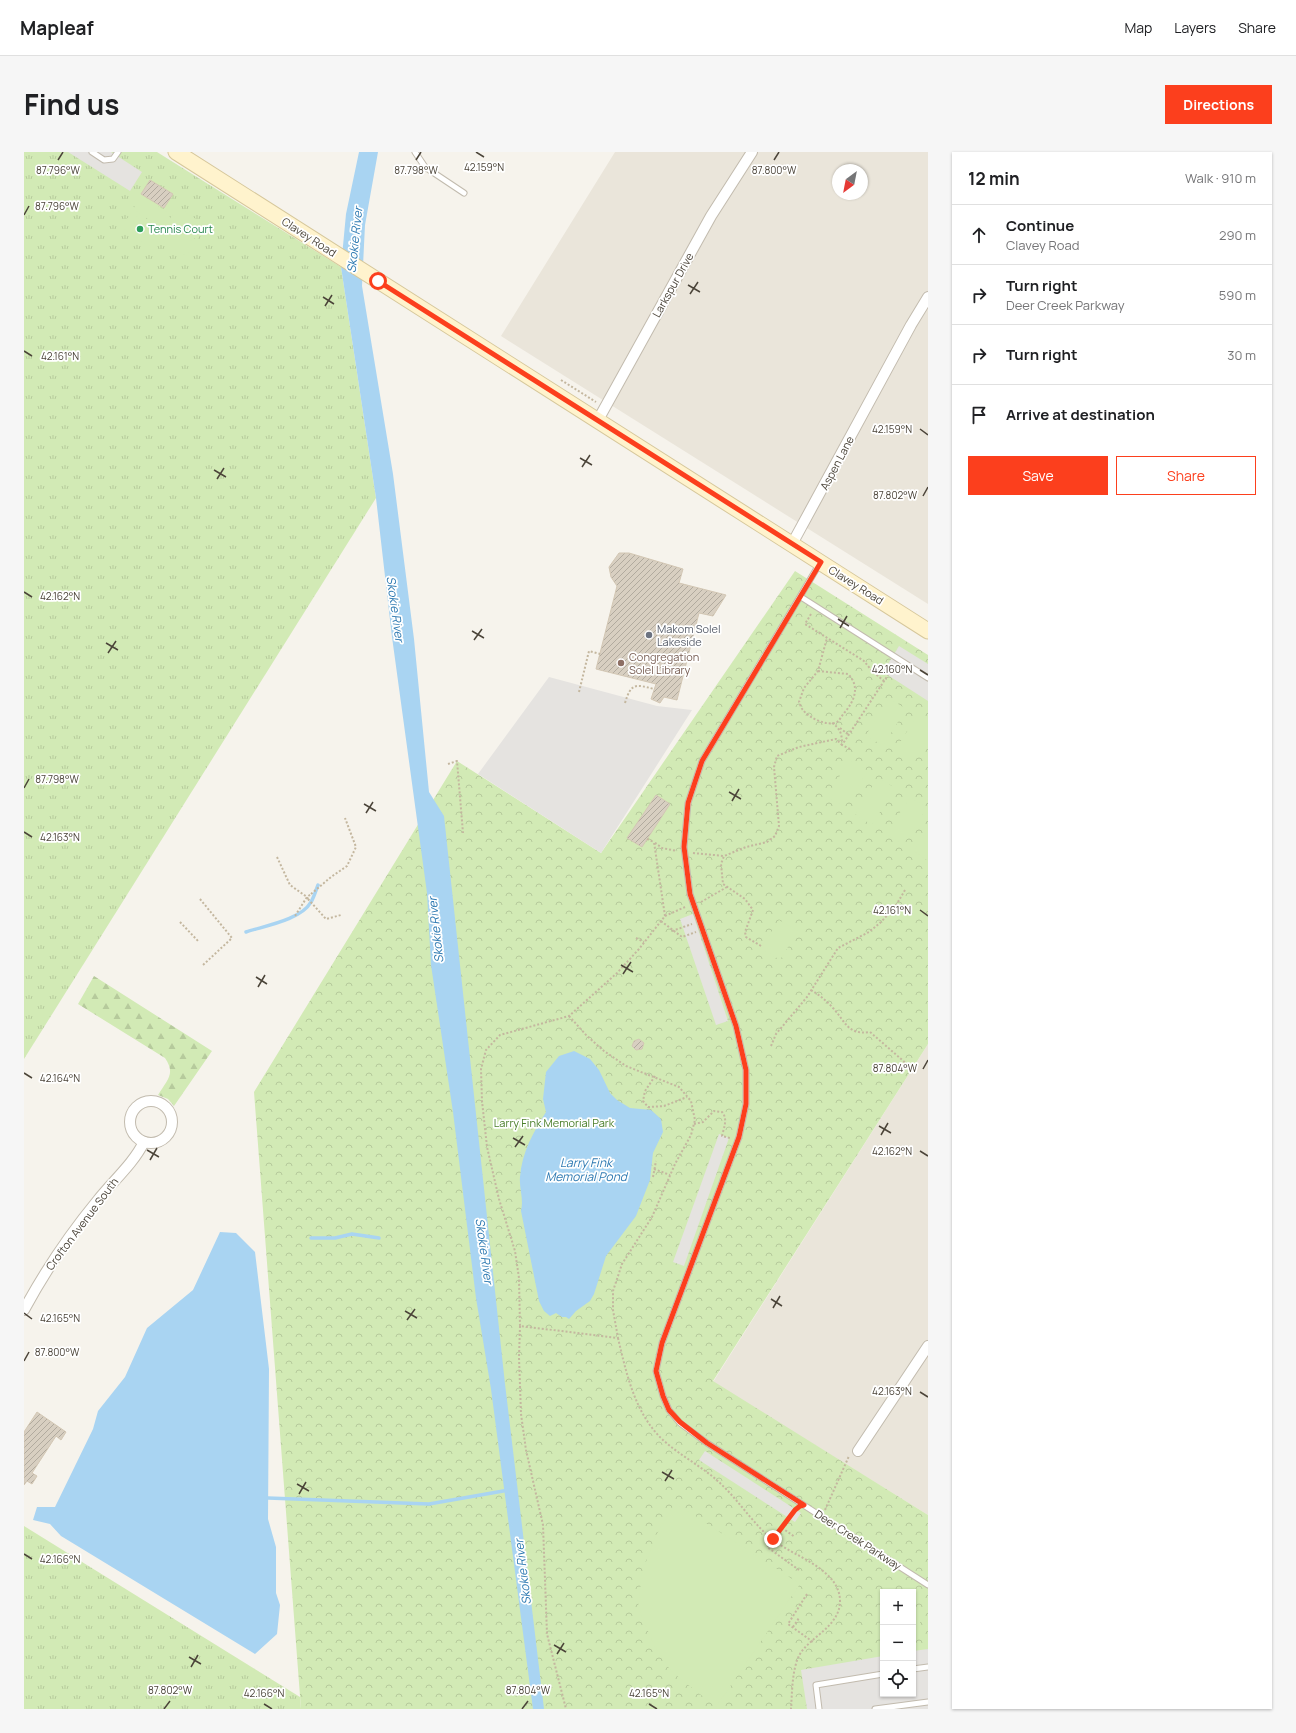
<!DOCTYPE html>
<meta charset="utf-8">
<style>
:root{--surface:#fff;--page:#f6f6f6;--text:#202124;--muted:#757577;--line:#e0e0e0;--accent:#fc3f1d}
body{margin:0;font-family:Manrope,sans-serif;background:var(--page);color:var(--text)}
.controls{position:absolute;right:12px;bottom:12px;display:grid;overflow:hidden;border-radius:0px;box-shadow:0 1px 3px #0004}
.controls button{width:36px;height:36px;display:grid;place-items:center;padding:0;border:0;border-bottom:1px solid var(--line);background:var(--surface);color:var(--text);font:20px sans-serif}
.compass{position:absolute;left:808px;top:12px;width:36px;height:36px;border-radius:50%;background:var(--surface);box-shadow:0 1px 3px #0004;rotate:212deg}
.stop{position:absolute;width:12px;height:12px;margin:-9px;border:3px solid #fc3f1d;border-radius:50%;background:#fff}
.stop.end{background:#fc3f1d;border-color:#fff;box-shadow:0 1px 4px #0008}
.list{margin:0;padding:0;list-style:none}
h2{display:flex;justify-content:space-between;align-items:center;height:52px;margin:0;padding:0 16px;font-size:17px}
h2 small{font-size:13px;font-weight:400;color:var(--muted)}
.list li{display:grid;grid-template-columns:26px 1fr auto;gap:12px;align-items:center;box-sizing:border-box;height:60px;padding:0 16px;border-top:1px solid var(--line)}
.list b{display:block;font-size:15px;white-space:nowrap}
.list p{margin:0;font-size:13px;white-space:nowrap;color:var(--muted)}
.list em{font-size:13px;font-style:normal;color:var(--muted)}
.actions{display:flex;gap:8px;padding:12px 16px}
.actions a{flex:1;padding:9px 0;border:1px solid var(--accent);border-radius:0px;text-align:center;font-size:14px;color:var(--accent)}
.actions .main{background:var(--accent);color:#fff}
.icon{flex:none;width:22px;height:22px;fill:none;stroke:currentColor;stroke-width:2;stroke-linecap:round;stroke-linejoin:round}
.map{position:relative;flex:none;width:904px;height:1557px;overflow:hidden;border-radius:0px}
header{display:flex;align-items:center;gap:24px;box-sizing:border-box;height:56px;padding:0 20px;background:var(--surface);border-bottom:1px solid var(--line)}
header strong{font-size:19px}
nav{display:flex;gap:22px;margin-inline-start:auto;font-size:14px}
.intro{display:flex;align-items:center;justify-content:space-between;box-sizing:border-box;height:96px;padding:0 24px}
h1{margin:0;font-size:28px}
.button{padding:10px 18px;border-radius:0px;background:var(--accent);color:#fff;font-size:14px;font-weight:700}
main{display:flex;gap:24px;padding:0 24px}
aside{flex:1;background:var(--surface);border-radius:0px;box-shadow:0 1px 3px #0004}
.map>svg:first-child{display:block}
.residential{fill:#eae5da;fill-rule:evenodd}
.grass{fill:url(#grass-tufts)}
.forest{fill:url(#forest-firs)}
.park{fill:url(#park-crowns);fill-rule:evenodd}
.pitch{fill:#d2eab5}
.parking{fill:#e5e3e0}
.water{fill:#a9d4f2}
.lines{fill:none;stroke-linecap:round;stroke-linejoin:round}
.stream{stroke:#a9d4f2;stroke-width:3.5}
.building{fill:url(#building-hatch);stroke:#d3c7b4}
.service-casing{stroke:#c2bbae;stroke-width:7}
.minor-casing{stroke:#c2bbae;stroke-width:12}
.secondary-casing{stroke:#d6c79b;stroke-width:17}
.path{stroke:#c4b79f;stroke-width:2;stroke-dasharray:2 2;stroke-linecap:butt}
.service{stroke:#fff;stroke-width:5}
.minor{stroke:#fff;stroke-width:10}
.secondary{stroke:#fff3cd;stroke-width:15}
.path-bridge{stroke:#c4b79f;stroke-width:2;stroke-dasharray:2 2;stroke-linecap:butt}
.route{stroke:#fc3f1d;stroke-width:5}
.ticks{fill:none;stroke:#4b4439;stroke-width:1.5}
.leisure-dot{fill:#2e9e5b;stroke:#fff;stroke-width:1.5}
.worship-dot{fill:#6b7280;stroke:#fff;stroke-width:1.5}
.education-dot{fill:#8d6e63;stroke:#fff;stroke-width:1.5}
.labels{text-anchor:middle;stroke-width:3.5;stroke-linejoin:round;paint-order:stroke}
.leisure-label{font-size:11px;fill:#27864d;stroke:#fff;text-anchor:start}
.street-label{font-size:11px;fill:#4b4439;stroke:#fff}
.worship-label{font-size:11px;fill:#5b616d;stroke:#fff;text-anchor:start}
.education-label{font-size:11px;fill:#785e54;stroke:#fff;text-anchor:start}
.park-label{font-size:11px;fill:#4a7f2a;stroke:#fff}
.water-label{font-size:12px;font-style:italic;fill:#2e7ab2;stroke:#fff}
.ticks-label{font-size:10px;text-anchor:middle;fill:#4b4439;stroke:#fff;stroke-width:3.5;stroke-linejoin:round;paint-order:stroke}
</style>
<header>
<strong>Mapleaf</strong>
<nav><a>Map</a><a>Layers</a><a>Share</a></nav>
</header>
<div class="intro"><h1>Find us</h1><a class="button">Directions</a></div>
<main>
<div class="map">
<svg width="904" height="1557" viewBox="0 0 904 1557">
<defs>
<pattern id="grass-tufts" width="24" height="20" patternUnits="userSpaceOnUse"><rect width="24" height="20" fill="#d2eab5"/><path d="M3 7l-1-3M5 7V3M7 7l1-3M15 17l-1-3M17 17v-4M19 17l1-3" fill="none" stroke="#b6ca9c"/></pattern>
<pattern id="forest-firs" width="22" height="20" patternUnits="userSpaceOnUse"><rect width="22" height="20" fill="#d2eab5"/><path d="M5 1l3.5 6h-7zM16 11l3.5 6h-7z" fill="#b6ca9c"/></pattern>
<pattern id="park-crowns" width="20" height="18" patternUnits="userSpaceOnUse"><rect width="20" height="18" fill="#d2eab5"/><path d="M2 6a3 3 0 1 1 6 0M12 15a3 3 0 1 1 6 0" fill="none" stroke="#b6ca9c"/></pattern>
<pattern id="building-hatch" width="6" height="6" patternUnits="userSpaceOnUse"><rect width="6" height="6" fill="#d8cfc1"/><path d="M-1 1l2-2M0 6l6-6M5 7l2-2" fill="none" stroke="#b1aa9e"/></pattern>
</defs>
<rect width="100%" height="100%" fill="#f6f3ec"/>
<g class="residential">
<path d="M591,0H904V452L477,184ZM814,18H838V42H814Z"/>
<polygon points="904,892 904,1363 689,1230"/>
</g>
<g class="grass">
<polygon points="0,0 133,0 317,115 352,346 0,907"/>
<polygon points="0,1374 276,1545 277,1557 0,1557"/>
</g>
<path class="forest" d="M70,824L188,899L150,954L144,947L134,943C143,928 152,922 141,906L54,852Z"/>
<path class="park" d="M771,419L904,503V892L689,1229L904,1363V1557H277L230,940L433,609L577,701ZM859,1440H889V1542H859Z"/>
<g class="pitch">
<polygon points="118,43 146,62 137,76 109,57"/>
<polygon points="154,55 182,74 173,88 144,69"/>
<polygon points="107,61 135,79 125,94 97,75"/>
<polygon points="143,72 171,91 162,104 133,86"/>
<polygon points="865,546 882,557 859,594 842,583"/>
<polygon points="893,564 904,571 904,584 887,612 869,601"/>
<polygon points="826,608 844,619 820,655 803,644"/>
<polygon points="854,625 871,636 848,673 831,662"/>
<polygon points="886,645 903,656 879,693 862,682"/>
<polygon points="904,677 904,709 890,699"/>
<polygon points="755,768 774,779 756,808 737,796"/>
<polygon points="651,1351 776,1432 692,1555 647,1519 630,1493 614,1456 618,1421 631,1385"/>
<path d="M889,1458C898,1465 899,1476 889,1482Z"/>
</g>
<g class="parking">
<polygon points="44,0 87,0 118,20 106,39"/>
<polygon points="875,494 904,512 904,549 859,520"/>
<polygon points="525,525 633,554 668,558 577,701 454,622"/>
<polygon points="669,762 704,869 692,873 656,767"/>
<polygon points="695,982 705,986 660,1114 649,1110"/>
<polygon points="681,1299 777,1361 771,1370 675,1308"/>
<polygon points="904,1497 904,1557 783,1557 777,1518 859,1504 859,1542 889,1542 889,1499"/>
</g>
<g class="water">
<polygon points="335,0 354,0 341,73 338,134 369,322 390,487 405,640 420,664 481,1232 520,1557 509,1557 467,1237 452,1146 429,960 407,813 403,741 368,485 352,346 317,115 322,62"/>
<path d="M550,899L566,907L575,918L586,941L593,948L606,956L627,958L637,967L639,980L629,1001L626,1028L612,1064L582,1104L570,1142L566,1149L552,1159L545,1167L542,1165H538L532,1161L526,1164L520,1159L515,1149L497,1059C500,1047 495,1037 496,1025C498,1000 509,981 522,960L519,947L522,920L535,904Z"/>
<polygon points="196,1080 212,1081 231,1100 245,1217 244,1367 252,1395 252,1441 256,1453 253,1482 231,1502 37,1384 26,1372 9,1368 13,1355 31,1355 69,1277 74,1259 101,1225 123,1176 169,1138"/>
</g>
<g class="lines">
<g class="stream">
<path d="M222,780C240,774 277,768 287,750C290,745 292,738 294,733"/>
<polyline points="287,1086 311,1086 328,1082 355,1086"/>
<polyline points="244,1346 405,1352 485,1338"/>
</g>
</g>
<g class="building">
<polygon points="126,28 149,42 140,56 117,42"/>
<polygon points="595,401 605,401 659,417 655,431 702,443 689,464 675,461 653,548 640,545 636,551 627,547 632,532 572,517 593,434 587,425 585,415"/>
<polygon points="632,643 646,652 618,695 603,686"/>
<polygon points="615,887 620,891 618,897 612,898 608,894 610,889"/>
<polygon points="13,1260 42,1280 37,1288 32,1284 8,1321 13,1324 8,1332 3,1329 0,1333 0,1280"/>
</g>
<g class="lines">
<defs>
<g id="service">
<polyline points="68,0 80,8 89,7 94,0"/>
<polyline points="391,0 401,15 440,41"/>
<polyline points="796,411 678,609 664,651 660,695 666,742 712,874 722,918 722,952 715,985 638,1191 632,1219 639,1244 645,1258 656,1271 683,1291 904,1433"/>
<polyline points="777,445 904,526"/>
<polyline points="889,1517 904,1515"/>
<polyline points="795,1557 792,1533 859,1522"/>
<polyline points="851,1557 904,1550"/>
</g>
<g id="minor">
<polyline points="574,268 687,64 728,0"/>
<polyline points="768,392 887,173 904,145"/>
<circle cx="127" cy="970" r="21"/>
<path d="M0,1158C21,1119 46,1082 74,1048C89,1029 109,1012 120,990"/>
<polyline points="834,1299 904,1194"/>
</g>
<polyline id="secondary" points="152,0 904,479"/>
</defs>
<use href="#service" class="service-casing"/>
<use href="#minor" class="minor-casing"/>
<use href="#secondary" class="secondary-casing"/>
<g class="path">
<polyline points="537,228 572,250"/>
<polyline points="787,462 781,472 840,509 848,519 860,529"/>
<path d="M794,519L824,522C836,534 831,548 821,560C818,563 816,568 813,570C804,575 785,566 779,558C777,556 776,552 775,550L780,536L794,519L803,486"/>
<polyline points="555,540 565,499 576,502"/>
<path d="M601,551C607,531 611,532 630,537"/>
<path d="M808,571C816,576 818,582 818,591"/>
<polyline points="816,576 825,583"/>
<polyline points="826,597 818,593 864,523"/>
<polyline points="424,612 433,609 439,681"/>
<polyline points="623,687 630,690"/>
<polyline points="669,701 700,704"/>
<polyline points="253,705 266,733 283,745 271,764"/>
<polyline points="287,742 307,725 323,714 332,695 321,666"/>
<polyline points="176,747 208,786 179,813"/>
<polyline points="284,747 302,767 317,763"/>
<polyline points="677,750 703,735"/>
<polyline points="641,764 630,690 638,696 653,699"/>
<polyline points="637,769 658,785 672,780"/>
<polyline points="156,770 175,790"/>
<polyline points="648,779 668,772"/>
<polyline points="612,786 620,790"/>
<polyline points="737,794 722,785 721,780 729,758 721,747 699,732 697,712 700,704 722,695 743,690 751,684 755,674 750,615 753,604 775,595 812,587 818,593"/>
<path d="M787,838C795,843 802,848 809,856C822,870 823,883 846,880L884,913"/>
<polyline points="545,864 563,884 580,899 602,914 655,935 667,949 671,968 667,983 651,1012 628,1065 598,1112 589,1139 589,1158 594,1186 496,1174 495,1126 491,1099 475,1047 463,995 458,949 457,917 462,898 476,883 545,864 593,821 615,797 641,764 661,755"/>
<polyline points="747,894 752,882 783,845 814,796 845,780 857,770 871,755 881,738"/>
<polyline points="631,924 621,939 619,949 624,955 640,954 663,945"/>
<path d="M670,972L679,970L690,959L698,960C704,967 700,975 698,984L706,986"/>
<polyline points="630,1017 646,1023"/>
<polyline points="629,1025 632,1009"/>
<polyline points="496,1174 495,1205 497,1262 502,1298 519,1373 523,1482 542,1557"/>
<path d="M594,1186C602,1220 610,1257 634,1283C653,1303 679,1314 698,1333C717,1351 731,1375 752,1390C772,1405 816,1418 816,1449C816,1476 782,1486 774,1506C768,1520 768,1542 767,1557"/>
<polyline points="771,1358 743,1395 775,1418"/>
<polyline points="801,1358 825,1304"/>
<polyline points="758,1376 771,1385"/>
<polyline points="783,1442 764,1472 789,1490"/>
<polyline points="769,1475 775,1466"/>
</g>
<use href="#service" class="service"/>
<use href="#minor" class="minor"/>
<use href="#secondary" class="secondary"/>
<polyline class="path-bridge" points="284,747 283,745 287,742"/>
</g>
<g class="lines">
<polyline class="route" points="354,129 797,410 678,609 664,651 660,695 666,742 712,874 722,918 722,952 715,985 638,1191 632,1219 639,1244 645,1258 656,1270 683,1291 780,1353 776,1354 771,1358 749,1387"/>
</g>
<path class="ticks" d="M452,0L460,5M34,8L39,0M392,8L397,0M750,8L755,0M0,63L5,54M664,133L676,140M666,142L674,130M299,145L310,152M301,154L308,143M0,199L8,204M896,277L904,283M556,306L568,313M558,315L566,303M190,318L202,325M193,327L200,316M899,344L904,335M0,440L8,445M814,467L825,474M816,476L823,464M448,479L460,486M450,488L458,477M82,491L94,498M84,501L92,489M896,518L904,523M0,636L5,627M705,640L717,647M708,649L715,637M340,652L352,659M342,661L349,650M0,680L8,685M896,758L904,764M597,813L609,820M599,822L607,810M232,825L243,832M234,835L241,823M899,917L904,908M0,921L8,926M855,974L867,981M857,983L864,971M489,986L501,993M491,995L499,984M123,998L135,1005M896,999L904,1004M126,1008L133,996M747,1147L758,1154M749,1156L756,1144M381,1159L393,1166M0,1161L8,1167M383,1168L391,1157M0,1209L5,1200M896,1240L904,1245M638,1320L650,1327M641,1329L648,1318M273,1332L285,1339M275,1342L282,1330M0,1402L8,1407M530,1493L542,1500M533,1502L540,1491M165,1505L177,1512M167,1515L174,1503M240,1552L248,1557M625,1552L633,1557M140,1557L146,1549M498,1557L504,1549"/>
<circle class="leisure-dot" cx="116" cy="77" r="4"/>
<circle class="worship-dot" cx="625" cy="483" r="4"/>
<circle class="education-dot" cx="597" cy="511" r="4"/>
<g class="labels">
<g class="leisure-label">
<text x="124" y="81">Tennis Court</text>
</g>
<g class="street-label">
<text transform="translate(285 85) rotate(33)" y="4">Clavey Road</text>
<text transform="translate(649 133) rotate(-61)" y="4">Larkspur Drive</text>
<text transform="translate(813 311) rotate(-62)" y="4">Aspen Lane</text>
<text transform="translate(832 433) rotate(32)" y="4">Clavey Road</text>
<text transform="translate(58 1072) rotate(-53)" y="4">Crofton Avenue South</text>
<text transform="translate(834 1388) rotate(33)" y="4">Deer Creek Parkway</text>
</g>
<g class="worship-label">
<text x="633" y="481">Makom Solel<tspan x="633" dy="13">Lakeside</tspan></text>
</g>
<g class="education-label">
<text x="605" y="509">Congregation<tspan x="605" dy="13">Solel Library</tspan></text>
</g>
<g class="park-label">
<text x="530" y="975">Larry Fink Memorial Park</text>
</g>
<g class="water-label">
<text transform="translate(331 88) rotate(-84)" y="4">Skokie River</text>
<text transform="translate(371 457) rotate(82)" y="4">Skokie River</text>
<text transform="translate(412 778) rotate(-96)" y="4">Skokie River</text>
<text x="562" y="1015">Larry Fink<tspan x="562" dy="14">Memorial Pond</tspan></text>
<text transform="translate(460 1099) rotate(82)" y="4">Skokie River</text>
<text transform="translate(499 1420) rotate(-97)" y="4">Skokie River</text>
</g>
</g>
<g class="ticks-label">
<text x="460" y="19">42.159°N</text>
<text x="34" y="22">87.796°W</text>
<text x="392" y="22">87.798°W</text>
<text x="750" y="22">87.800°W</text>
<text x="33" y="58">87.796°W</text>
<text x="36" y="208">42.161°N</text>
<text x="868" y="281">42.159°N</text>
<text x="871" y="347">87.802°W</text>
<text x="36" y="448">42.162°N</text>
<text x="868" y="521">42.160°N</text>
<text x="33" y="631">87.798°W</text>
<text x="36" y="689">42.163°N</text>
<text x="868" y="762">42.161°N</text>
<text x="871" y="920">87.804°W</text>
<text x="36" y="930">42.164°N</text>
<text x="868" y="1003">42.162°N</text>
<text x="36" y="1170">42.165°N</text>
<text x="33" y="1204">87.800°W</text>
<text x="868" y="1243">42.163°N</text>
<text x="36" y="1411">42.166°N</text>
<text x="146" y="1542">87.802°W</text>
<text x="504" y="1542">87.804°W</text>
<text x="240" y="1545">42.166°N</text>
<text x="625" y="1545">42.165°N</text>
</g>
</svg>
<div class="controls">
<button>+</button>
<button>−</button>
<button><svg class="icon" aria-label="locate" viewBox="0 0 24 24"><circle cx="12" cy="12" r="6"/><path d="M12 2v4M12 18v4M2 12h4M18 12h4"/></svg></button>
</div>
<svg class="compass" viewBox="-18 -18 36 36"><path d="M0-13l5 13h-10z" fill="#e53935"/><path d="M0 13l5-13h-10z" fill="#757577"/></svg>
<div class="stop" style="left:354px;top:129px"></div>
<div class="stop end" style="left:749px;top:1387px"></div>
</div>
<aside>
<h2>12 min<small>Walk · 910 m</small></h2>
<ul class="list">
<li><svg class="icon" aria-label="ahead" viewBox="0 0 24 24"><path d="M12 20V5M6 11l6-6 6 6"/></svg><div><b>Continue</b><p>Clavey Road</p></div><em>290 m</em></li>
<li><svg class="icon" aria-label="right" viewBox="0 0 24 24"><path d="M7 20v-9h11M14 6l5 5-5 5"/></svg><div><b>Turn right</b><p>Deer Creek Parkway</p></div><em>590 m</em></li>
<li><svg class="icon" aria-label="right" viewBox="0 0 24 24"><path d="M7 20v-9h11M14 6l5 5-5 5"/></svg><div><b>Turn right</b></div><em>30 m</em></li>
<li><svg class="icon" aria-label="arrive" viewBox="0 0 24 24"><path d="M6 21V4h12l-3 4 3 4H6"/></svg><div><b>Arrive at destination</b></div></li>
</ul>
<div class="actions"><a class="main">Save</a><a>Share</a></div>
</aside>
</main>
